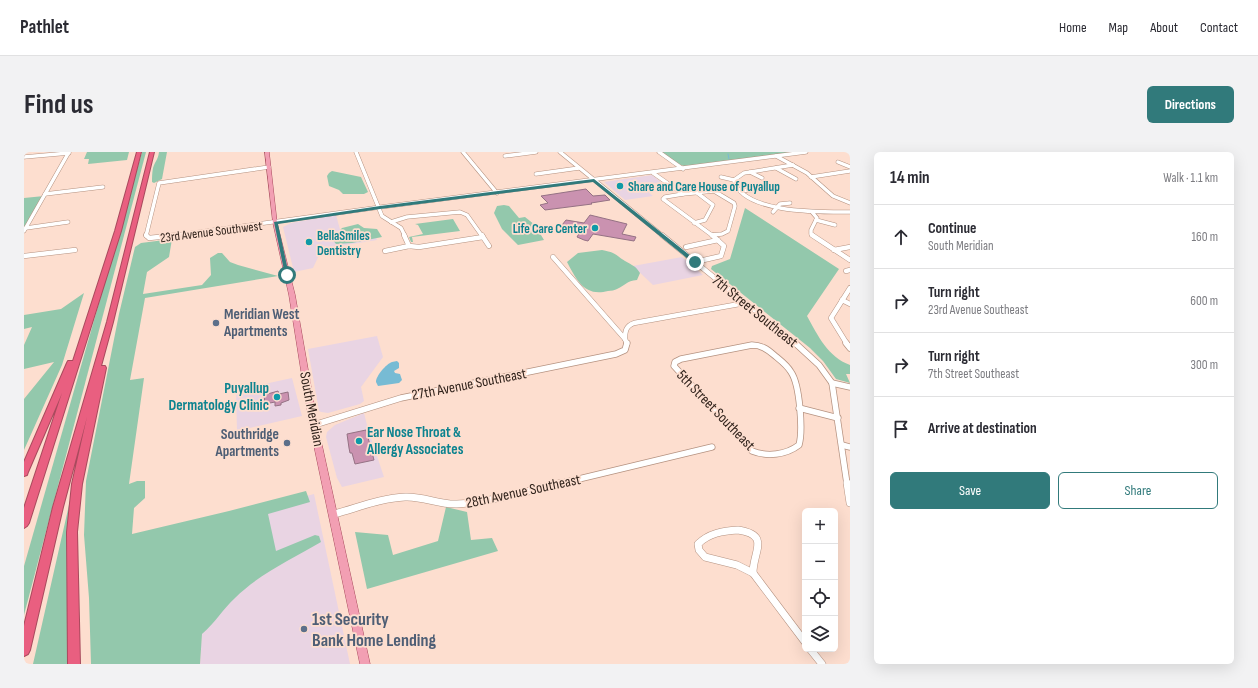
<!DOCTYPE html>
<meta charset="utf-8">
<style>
:root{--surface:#fff;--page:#f2f2f3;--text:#2b2b33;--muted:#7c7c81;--line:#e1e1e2;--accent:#317a7b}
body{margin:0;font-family:"Sofia Sans Condensed",sans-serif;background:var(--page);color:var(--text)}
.controls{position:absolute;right:12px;bottom:12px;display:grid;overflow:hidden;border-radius:6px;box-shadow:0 4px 16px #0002}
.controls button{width:36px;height:36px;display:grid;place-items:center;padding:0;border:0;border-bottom:1px solid var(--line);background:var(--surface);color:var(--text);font:20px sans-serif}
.stop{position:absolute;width:12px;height:12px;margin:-9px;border:3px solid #317a7b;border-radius:50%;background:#fff}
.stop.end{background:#317a7b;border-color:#fff;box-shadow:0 1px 4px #0008}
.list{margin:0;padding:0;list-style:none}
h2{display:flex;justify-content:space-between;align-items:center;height:52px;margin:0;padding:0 16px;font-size:17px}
h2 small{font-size:13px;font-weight:400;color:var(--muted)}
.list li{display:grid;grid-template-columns:26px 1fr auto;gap:12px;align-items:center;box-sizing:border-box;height:64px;padding:0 16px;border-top:1px solid var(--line)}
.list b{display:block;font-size:15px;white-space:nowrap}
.list p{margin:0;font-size:13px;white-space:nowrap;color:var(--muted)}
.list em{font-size:13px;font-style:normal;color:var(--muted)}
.actions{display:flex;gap:8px;padding:12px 16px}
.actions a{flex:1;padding:9px 0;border:1px solid var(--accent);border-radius:6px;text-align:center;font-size:14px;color:var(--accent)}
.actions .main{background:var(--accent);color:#fff}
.icon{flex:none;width:22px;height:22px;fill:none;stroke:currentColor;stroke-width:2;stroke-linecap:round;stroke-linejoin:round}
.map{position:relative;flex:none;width:826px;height:512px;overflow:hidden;border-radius:6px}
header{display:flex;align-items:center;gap:24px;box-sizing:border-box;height:56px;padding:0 20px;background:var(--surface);border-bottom:1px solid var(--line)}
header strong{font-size:19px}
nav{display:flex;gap:22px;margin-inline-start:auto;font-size:14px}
.intro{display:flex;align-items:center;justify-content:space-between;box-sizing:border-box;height:96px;padding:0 24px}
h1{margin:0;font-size:28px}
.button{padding:10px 18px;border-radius:6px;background:var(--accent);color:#fff;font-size:14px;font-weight:700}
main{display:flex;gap:24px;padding:0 24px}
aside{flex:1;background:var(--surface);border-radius:6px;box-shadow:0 4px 16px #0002}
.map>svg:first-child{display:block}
.commercial{fill:#e9d4e3}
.green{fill:#93c8ac}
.water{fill:#77bbd4}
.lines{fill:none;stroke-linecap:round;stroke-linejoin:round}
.stream{stroke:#77bbd4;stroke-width:1}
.building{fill:#ca92b0;stroke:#957284}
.minor-far3-casing{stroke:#b59280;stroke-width:4.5}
.minor-far2-casing{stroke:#b59280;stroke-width:5.5}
.minor-far1-casing{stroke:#b59280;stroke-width:7}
.minor-casing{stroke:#b59280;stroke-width:8}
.major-casing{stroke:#a94a5d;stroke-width:1}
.highway-casing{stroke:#a94a5d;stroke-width:2}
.minor-far3{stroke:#fff;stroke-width:3.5}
.minor-far2{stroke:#fff;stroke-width:4.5}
.minor-far1{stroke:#fff;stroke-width:5.5}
.minor{stroke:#fff;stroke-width:7}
.major{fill:#f29fb3;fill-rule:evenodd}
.highway{fill:#e95f80;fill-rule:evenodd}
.route{fill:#317a7b}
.culture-dot{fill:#0f9aa8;stroke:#fddecf;stroke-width:1.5}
.service-dot{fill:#5c6f8a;stroke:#fddecf;stroke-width:1.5}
.labels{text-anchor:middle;stroke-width:3.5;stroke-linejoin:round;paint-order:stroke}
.far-culture-label{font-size:13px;font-weight:bold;fill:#0d838f;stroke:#fddecf;text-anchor:start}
.far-street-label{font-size:13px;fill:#31231c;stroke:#fddecf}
.street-label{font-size:15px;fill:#31231c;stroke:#fddecf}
.service-label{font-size:15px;font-weight:bold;fill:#4e5e75;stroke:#fddecf;text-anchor:start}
.culture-label{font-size:15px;font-weight:bold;fill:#0d838f;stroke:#fddecf;text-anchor:end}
.near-service-label{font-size:18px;font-weight:bold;fill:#4e5e75;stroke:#fddecf;text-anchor:start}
</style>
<header>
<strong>Pathlet</strong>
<nav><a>Home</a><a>Map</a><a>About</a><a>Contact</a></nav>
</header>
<div class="intro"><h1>Find us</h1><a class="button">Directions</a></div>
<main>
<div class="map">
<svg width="826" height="512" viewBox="0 0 826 512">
<rect width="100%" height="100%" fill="#fddecf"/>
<g class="commercial">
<polygon points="628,23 637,30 617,34 629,44 601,48 580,30"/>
<polygon points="312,63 317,81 349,77 353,88 298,97 289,116 270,120 259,75 267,71"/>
<polygon points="658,105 679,123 629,133 609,114"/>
<polygon points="353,184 359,205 337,235 340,249 336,252 304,261 297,260 295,259 284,197"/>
<polygon points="268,226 278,264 213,279 212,238"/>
<polygon points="340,261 344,277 360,325 318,335 313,326 302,285 303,280 311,273"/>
<polygon points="290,342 326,512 176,512 184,370"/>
</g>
<g class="green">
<polygon points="63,0 105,0 103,8 64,12 65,7 60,7"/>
<polygon points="118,0 122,0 0,463 0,414"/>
<path d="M135,0H143L138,27L130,31L128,30C128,26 128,21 129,16C131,9 134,8 135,0Z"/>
<polygon points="637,0 773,0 663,15 654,12"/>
<polygon points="308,19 337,25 344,40 340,42 319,42 315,38 305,34 303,24 305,21"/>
<polygon points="20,44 0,79 0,46"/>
<polygon points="480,53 485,54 495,66 501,65 511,73 520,88 494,93 478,77 470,61 473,54"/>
<path d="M721,56L815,117L783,164C794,184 804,205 826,213V222H822L826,231L812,227L799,209L786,196L687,117L688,114L706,107Z"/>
<polygon points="429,67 436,79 388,85 389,90 387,90 385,85 399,82 394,73 391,72"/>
<polygon points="334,72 340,76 353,77 358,85 328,91 312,92 308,87 318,76"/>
<path d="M148,87L145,105L123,120L119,142L178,133L187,123L186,106L194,101H198L206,110L214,113L254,124L121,146L106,228L120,226L105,332L113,329H121V346L110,356L108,382L205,359L282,339L286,350L244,362L252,399L291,383L295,384L297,390C268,407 235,422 211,446C199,457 191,471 178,482L176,512H67L65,446L60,383L62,329L95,162L111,95L117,91Z"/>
<path d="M578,98C593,101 590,102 601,109C609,114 611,113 616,121L613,128C602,129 602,133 593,137C591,138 587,139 584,139C561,145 553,129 543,110L554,101Z"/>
<polygon points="60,141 38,213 0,298 0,247 30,210 0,217 0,193 8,175 0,177 0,163 37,157"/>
<polygon points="47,344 43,393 43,512 9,512"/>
<polygon points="422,355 443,360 447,388 468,386 474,399 343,437 331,380 364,383 369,403 414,389"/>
</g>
<path class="water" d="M368,210L373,209L375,211V216L370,219L371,221L376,222L378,228L375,231L354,234L352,230C352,224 362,212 368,210Z"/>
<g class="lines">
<polyline class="stream" points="704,2 705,7"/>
</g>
<g class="building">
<polygon points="562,37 569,44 581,43 586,48 567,51 568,52 521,58 516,53 524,51 517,44"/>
<polygon points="566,63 603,72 598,82 612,85 610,89 569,82 564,89 560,88 553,85 557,78 538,73 542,68 560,71"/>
<polygon points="254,239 255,242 264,240 265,248 257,251 257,253 251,254 251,250 241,252 240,243"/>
<polygon points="342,278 350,308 331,312 328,301 326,301 325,296 323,282"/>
</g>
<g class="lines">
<defs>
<g id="minor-far3">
<polyline points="332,0 358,64 377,76 381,84"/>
<polyline points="439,0 473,41"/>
<polyline points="536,0 639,84"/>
<polyline points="635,0 659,17"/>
<polyline points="481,4 512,0"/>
<polyline points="752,4 783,21 809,44 826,51"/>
<polyline points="0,5 45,1"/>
<polyline points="814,10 826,15"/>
<path d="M769,13L720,21L710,28C718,62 799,60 826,60"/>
<polyline points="752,16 772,27"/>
<polyline points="726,20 738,26"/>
<polyline points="629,21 659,42 641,45 639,47 689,84"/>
<polyline points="512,22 555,16"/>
<polyline points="697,25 710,28"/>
<polyline points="787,25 826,19"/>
<polyline points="716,39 736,37"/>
<polyline points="21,42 79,35"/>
<polyline points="659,42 690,39 710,51 711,54 704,79 698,82 688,83"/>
<polyline points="749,60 756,52 766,51"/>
<polyline points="788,60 793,66 787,78 787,82 790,84"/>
<polyline points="792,68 811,73"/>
<polyline points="367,70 383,65 436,60 443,63 458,84"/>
<polyline points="670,71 681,68 689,53 672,40"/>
<polyline points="2,76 44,70"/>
<polyline points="0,79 45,0"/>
<polyline points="122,84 135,31 245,15"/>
<polyline points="146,84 357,55 782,0"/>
</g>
<g id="minor-far2">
<polyline points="122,83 125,86 154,83"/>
<polyline points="380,83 385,94"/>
<polyline points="638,83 772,192"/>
<polyline points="788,83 826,108"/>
<polyline points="459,85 465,94"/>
<polyline points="662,95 694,88"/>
<polyline points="810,98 826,95"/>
<polyline points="361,99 385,94 395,95 459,85 458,83"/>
<polyline points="0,104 51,98"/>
<polyline points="529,105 601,187 603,192"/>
<polyline points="671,110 697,104 700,94 688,83"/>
<polyline points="822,119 826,118"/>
<polyline points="818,148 826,152"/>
<path d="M601,187C601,179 602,174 610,171L721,151"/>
<polyline points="823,192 807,166 826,136"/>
</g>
<g id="minor-far1">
<polyline points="771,191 795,213 808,231 823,332"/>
<polyline points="822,191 826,196"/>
<path d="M728,193C737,193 743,197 750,203C756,208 763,213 767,220C776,233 779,279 775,293C762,303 743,305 728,299L650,214L651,210L657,207Z"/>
<polyline points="808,231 826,235"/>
<polyline points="775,256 814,266"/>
<polyline points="290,273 377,246 592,202 601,198 603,191"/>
<polyline points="818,293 826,295"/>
<polyline points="534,332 688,295"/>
</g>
<g id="minor">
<polyline points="823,331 826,351"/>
<path d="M310,362C333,356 357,346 381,345C399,344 416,353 433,352C468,350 503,339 538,331"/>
<path d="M714,378C747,383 729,399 729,421L713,413L681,405L675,398L674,392C685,381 699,379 714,378Z"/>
<polyline points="729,421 781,490"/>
<polyline points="786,497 798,512"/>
</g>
<polygon id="major" points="241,0 245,0 253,71 271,143 294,275 346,512 336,512 286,275 265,143 249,71"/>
<g id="highway">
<polygon points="113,0 117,0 97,79 5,371 3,374 0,376 0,356 38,241 4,320 3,323 0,324 0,310 43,211 44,209 49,209 91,79"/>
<polygon points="126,0 130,0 89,170 77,214 81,214 82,216 58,332 53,380 56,512 44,512 43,380 48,332 63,265 39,355 6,498 4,502 0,504 0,474 29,355 83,170"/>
</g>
</defs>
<use href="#minor-far3" class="minor-far3-casing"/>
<use href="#minor-far2" class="minor-far2-casing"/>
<use href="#minor-far1" class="minor-far1-casing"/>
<use href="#minor" class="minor-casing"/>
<use href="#major" class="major-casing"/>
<use href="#highway" class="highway-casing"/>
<use href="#minor-far3" class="minor-far3"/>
<use href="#minor-far2" class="minor-far2"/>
<use href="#minor-far1" class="minor-far1"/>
<use href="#minor" class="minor"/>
<use href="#major" class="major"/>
<use href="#highway" class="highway"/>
</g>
<polygon class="route" points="570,27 673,109 673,111 669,111 569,30 356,57 254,72 265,123 263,124 261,123 250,70 356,54"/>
<g class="culture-dot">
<circle cx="596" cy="34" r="4"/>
<circle cx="571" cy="76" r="4"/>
<circle cx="285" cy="90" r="4"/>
<circle cx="253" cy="245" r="4"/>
<circle cx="335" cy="289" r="4"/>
</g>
<g class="service-dot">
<circle cx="192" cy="171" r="4"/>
<circle cx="263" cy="291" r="4"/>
<circle cx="280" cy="477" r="4"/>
</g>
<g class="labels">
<g class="far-culture-label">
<text x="604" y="39">Share and Care House of Puyallup</text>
<text x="563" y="81" text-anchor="end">Life Care Center</text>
<text x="293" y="88">BellaSmiles<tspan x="293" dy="15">Dentistry</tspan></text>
</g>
<g class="far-street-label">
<text transform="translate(187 79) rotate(-7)" y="5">23rd Avenue Southwest</text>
</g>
<g class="street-label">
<text transform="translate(731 159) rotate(39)" y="5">7th Street Southeast</text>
<text transform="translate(445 232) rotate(-11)" y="5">27th Avenue Southeast</text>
<text transform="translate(288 257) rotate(79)" y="5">South Meridian</text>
<text transform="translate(692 258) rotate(46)" y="5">5th Street Southeast</text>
<text transform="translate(499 339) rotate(-12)" y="5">28th Avenue Southeast</text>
</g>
<g class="service-label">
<text x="200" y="167">Meridian West<tspan x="200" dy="17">Apartments</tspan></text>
<text x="255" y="287" text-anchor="end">Southridge<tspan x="255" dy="17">Apartments</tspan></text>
</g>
<g class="culture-label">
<text x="245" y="241">Puyallup<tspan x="245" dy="17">Dermatology Clinic</tspan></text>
<text x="343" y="285" text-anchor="start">Ear Nose Throat &amp;<tspan x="343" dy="17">Allergy Associates</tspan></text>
</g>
<g class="near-service-label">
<text x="288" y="473">1st Security<tspan x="288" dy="21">Bank Home Lending</tspan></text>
</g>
</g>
</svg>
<div class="controls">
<button>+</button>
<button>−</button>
<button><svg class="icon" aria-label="locate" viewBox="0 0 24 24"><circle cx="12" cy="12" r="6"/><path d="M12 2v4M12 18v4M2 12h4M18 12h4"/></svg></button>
<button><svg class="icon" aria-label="layers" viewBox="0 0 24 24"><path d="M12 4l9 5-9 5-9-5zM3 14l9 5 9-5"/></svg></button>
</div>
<div class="stop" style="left:263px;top:123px"></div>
<div class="stop end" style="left:671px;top:110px"></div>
</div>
<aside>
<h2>14 min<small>Walk · 1.1 km</small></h2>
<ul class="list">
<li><svg class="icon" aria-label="ahead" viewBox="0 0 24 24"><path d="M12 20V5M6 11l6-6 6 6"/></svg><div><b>Continue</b><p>South Meridian</p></div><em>160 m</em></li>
<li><svg class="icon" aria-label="right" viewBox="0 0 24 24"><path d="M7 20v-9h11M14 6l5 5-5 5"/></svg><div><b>Turn right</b><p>23rd Avenue Southeast</p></div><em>600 m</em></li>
<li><svg class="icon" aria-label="right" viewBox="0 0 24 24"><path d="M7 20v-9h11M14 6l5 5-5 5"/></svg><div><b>Turn right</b><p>7th Street Southeast</p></div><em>300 m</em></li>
<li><svg class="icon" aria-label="arrive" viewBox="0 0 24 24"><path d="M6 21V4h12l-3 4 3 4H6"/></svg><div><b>Arrive at destination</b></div></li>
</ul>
<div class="actions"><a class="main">Save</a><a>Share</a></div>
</aside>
</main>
